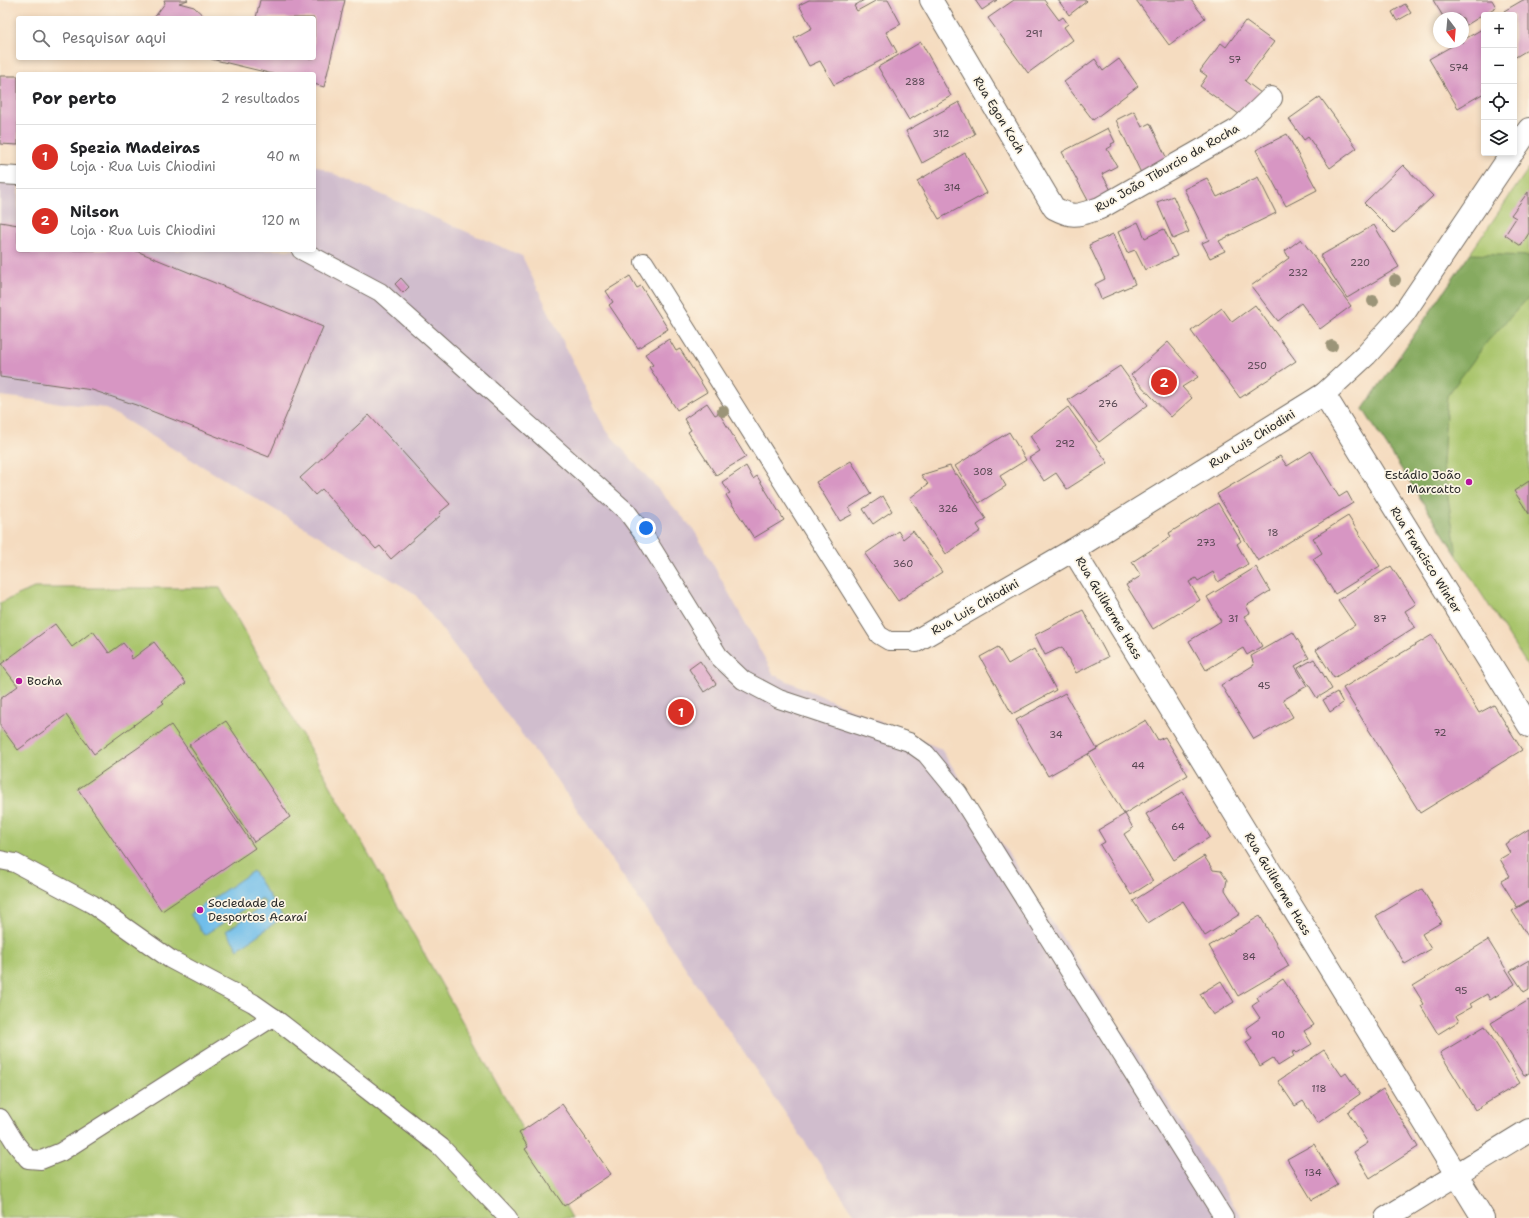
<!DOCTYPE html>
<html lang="pt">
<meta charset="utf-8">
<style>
:root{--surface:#fff;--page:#f2f2f2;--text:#202124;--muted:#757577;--line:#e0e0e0;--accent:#d93025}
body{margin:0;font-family:"Shantell Sans",sans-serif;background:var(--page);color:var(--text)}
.controls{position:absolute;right:12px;top:12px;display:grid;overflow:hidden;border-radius:4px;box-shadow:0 2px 6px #0003}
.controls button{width:36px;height:36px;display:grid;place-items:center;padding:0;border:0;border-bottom:1px solid var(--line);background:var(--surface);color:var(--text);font:20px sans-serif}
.compass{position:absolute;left:1433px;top:12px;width:36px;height:36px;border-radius:50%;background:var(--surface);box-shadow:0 2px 6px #0003;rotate:164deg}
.you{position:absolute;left:646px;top:528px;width:14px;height:14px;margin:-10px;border:3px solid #fff;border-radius:50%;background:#1a73e8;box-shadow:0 0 0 6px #1a73e833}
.badge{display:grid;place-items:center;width:26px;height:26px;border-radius:50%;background:var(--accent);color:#fff;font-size:13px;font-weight:700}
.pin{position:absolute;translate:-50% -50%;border:2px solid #fff;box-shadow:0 1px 4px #0006}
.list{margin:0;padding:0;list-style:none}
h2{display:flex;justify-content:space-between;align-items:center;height:52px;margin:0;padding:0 16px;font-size:17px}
h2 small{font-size:13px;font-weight:400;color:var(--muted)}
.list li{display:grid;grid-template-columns:26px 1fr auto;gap:12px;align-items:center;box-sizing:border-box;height:64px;padding:0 16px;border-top:1px solid var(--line)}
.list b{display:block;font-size:15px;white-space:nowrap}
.list p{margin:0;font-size:13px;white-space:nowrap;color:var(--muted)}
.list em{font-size:13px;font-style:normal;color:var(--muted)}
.icon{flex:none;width:22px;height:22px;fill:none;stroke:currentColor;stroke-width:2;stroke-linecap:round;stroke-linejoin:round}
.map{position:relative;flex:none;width:1529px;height:1218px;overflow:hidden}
.search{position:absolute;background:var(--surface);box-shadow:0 2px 6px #0003;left:16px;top:16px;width:300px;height:44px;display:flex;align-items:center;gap:10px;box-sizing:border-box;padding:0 14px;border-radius:4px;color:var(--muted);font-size:15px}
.panel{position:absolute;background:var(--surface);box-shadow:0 2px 6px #0003;left:16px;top:72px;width:300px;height:180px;border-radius:4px}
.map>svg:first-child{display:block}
.industrial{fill:#d0bdcd}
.green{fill:#a9c56c;stroke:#6a784c}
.forest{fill:#86aa60;stroke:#586a46}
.water{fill:#70beea;stroke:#4e748a}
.building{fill:#d796c3}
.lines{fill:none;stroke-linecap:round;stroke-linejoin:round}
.lane-casing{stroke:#72695f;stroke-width:20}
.street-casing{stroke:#72695f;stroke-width:24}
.lane{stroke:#fff;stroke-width:18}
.street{stroke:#fff;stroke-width:22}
.tree{fill:#9b9478}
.poi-dot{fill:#b5179e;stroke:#fcf5e5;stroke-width:1.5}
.labels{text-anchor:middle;stroke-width:3.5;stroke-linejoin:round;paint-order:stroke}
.number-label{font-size:10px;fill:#564651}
.street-label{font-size:12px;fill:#2b2b2b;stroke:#fcf5e5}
.poi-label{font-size:12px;fill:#2b2b2b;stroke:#fcf5e5;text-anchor:start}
</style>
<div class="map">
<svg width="1529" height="1218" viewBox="0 0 1529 1218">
<rect width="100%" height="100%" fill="#fcf5e5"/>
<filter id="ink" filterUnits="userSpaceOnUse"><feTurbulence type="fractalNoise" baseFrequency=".025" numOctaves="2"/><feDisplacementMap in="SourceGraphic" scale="8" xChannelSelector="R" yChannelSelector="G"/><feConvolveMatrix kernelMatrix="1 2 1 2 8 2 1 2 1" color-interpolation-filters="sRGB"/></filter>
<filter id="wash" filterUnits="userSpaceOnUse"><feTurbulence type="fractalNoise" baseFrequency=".012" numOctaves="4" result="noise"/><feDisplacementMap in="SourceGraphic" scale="16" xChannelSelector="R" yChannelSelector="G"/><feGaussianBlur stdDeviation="0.9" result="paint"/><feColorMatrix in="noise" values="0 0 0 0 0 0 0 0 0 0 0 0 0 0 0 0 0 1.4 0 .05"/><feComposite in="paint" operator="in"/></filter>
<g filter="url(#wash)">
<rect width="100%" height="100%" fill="#f5dcc0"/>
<polygon class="industrial" points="314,165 522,256 605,429 694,530 774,675 941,749 1242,1218 857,1218 559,783 414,593 105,408 0,396 0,166 18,167 18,250 314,250"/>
<g class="green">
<polygon points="1529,168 1529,668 1363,409"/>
<polygon points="34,588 220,588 572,1218 0,1218 0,603"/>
</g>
<polygon class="forest" points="1470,254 1529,256 1529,297 1487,342 1447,396 1443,465 1457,555 1363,409"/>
<polygon class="water" points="253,871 283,917 238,949 226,931 266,904 262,898 204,935 190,914"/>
<g id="blocks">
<g class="building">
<polygon points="164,0 188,0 179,3 194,7 206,18 154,18 165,3"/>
<polygon points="260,0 345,0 324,87 314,84 314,74 273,74 211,59 314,58 314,18 256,18"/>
<polygon points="809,0 864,0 854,6 857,11 877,0 888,0 901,24 886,32 897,52 834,85 820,61 809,66 794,38 812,28 799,5"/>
<polygon points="975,0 997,0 982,10"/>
<polygon points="1014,0 1044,0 1059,20 1063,17 1068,24 1064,27 1073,40 1028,73 988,18"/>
<polygon points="1058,0 1086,0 1087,1 1069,15"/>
<polygon points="1136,0 1191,0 1205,18 1169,45"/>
<polygon points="1433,0 1492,0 1496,7 1465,26 1463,18 1460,18 1458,15 1454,18 1444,18"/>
<polygon points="1523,0 1529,0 1529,49 1514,58 1514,15 1506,15 1504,11"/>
<polygon points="1405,4 1411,13 1397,21 1392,12"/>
<polygon points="1245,21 1274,42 1245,81 1261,93 1243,117 1200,86 1207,76 1200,71 1221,43 1226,47"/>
<polygon points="1484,28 1484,93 1458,108 1429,59 1459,42 1463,42 1463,40"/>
<polygon points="921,42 951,96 909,120 878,67"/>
<polygon points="1095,59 1103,71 1119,59 1138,86 1093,120 1064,82"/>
<polygon points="0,76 18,76 18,145 0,144"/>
<polygon points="1320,97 1357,148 1330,168 1308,137 1304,140 1289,119"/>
<polygon points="959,102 975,134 922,163 906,131"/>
<polygon points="1134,111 1142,127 1150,123 1168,161 1141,173 1116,120"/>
<polygon points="1108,128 1115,142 1111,144 1112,146 1107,149 1117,166 1102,174 1113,194 1091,206 1062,152"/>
<polygon points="1287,134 1317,190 1286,206 1256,150"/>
<polygon points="965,153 987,193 939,219 917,181"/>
<polygon points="1403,165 1433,196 1394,233 1364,203"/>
<polygon points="1258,177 1276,213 1219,241 1225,251 1210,258 1202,243 1209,240 1184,189 1207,178 1217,197"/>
<polygon points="1528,192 1529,233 1521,246 1505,235 1516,218 1511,215"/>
<polygon points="1173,196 1189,232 1173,239 1157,202"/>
<polygon points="0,222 18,225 18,250 134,250 323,327 269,457 136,405 92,390 0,377"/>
<polygon points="1138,222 1145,238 1164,229 1177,256 1145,270 1135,250 1127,253 1118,232"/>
<polygon points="1374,225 1399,267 1347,298 1320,256"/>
<polygon points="1113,234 1135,284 1101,299 1095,284 1105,279 1089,245"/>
<polygon points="1301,239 1351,306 1320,329 1301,303 1278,321 1251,286 1289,258 1285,251"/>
<polygon points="630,276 637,288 641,286 668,329 638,348 609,305 613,302 606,291"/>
<polygon points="401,278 409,287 403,293 395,284"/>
<polygon points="1255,305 1296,361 1240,398 1191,331 1222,308 1232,322"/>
<polygon points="669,339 676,351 680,349 707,392 677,410 649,367 653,365 645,354"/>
<polygon points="1168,342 1198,377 1182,387 1192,398 1171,417 1131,375"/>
<polygon points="1120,366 1148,405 1099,442 1068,400"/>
<polygon points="707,403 715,415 719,413 746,457 716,475 688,432 691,430 684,419"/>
<polygon points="1068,407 1108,463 1067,489 1056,473 1044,481 1029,458 1040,451 1030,436"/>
<polygon points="369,415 450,504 439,513 441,515 391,559 380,546 376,549 322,489 315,495 300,478"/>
<polygon points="1009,432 1026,460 1000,476 1006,486 979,503 955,466"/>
<polygon points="1311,451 1339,497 1347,492 1353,503 1258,561 1217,494 1280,456 1287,466"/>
<polygon points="851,461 871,494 849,508 853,514 840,521 816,482"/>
<polygon points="746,466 753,479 757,476 784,520 754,538 726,495 730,493 722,482"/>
<polygon points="950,466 955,475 957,474 986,519 977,525 981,531 946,554 910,498 928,484 921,475"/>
<polygon points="1529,481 1529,514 1514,491"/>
<polygon points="883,496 892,511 873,524 863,509"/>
<polygon points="1218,503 1241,541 1237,544 1248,564 1218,582 1213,572 1198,581 1196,578 1189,582 1200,600 1153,629 1126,585 1141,576 1132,562 1171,537 1169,533"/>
<polygon points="1348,516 1380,566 1335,594 1313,559 1322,553 1313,538"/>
<polygon points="898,531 903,539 913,531 942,572 898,601 865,554"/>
<polygon points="1391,566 1416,604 1405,611 1415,627 1334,678 1316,650 1355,625 1338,600"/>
<polygon points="1256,567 1270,591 1246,606 1250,613 1244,616 1262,646 1247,655 1243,648 1206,670 1189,641 1221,621 1207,597"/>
<polygon points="1083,610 1108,657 1076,673 1062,647 1045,655 1035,635"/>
<polygon points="55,624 72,647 93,631 109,653 123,643 132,654 130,656 132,659 154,642 186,683 162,701 164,703 94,754 66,715 18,750 0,726 0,699 18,686 1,664"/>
<polygon points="1293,632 1309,658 1295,666 1307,686 1283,700 1293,717 1254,739 1221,685 1254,665 1251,656"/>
<polygon points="1432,635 1479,713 1494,705 1522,750 1420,813 1343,688"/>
<polygon points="998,647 1008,664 1034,649 1056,690 1012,714 980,657"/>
<polygon points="1314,659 1332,689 1317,698 1298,668"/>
<polygon points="700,661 716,684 704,692 689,669"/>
<polygon points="1337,692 1343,703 1330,712 1323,700"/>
<polygon points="1065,693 1097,749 1048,776 1016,720"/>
<polygon points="1146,720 1158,740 1165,737 1188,775 1124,814 1088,754"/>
<polygon points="226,721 290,817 254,842 189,745"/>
<polygon points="171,725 255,848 162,911 78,789"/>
<polygon points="1183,792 1210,837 1174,860 1146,814"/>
<polygon points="1125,814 1133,828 1124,834 1153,881 1131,895 1100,845 1105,842 1098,830"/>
<polygon points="1529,829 1529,900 1517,907 1501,881 1510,876 1500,859 1510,853 1505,844"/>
<polygon points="1204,856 1213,870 1221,871 1227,880 1225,890 1240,914 1205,936 1183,901 1148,923 1133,901"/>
<polygon points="1422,889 1442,922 1422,934 1431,949 1405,964 1376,916"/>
<polygon points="1529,901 1529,938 1512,911"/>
<polygon points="1260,916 1289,966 1238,996 1209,946"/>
<polygon points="1488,940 1515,984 1490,1000 1487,994 1470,1004 1472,1007 1456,1016 1459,1021 1438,1034 1421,1006 1424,1004 1413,986"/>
<polygon points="1529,960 1529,989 1524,992 1510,971"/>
<polygon points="1283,979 1314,1025 1304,1031 1312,1044 1297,1053 1295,1051 1292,1053 1294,1056 1278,1066 1273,1058 1260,1066 1246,1042 1252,1038 1246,1028 1260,1018 1252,1006 1259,1001 1257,997"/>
<polygon points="1221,981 1234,1002 1213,1015 1200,994"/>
<polygon points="1529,1000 1529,1073 1524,1076 1491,1023"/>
<polygon points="1485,1026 1520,1083 1475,1110 1440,1053"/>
<polygon points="1324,1050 1342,1076 1346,1073 1360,1094 1318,1123 1303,1101 1295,1106 1278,1081"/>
<polygon points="1383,1089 1418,1147 1370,1178 1354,1152 1368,1143 1348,1112"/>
<polygon points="562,1104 611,1174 564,1206 525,1149 528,1147 519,1133"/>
<polygon points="1314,1144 1338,1185 1312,1200 1287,1159"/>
</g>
</g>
</g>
<g filter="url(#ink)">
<use href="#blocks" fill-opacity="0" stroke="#72695f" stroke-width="1"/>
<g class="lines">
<defs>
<g id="lane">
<polyline points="0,175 18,176"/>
<polyline points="301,250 380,292 627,512 644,535 720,658 743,680 779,699 909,742 926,754 958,793 1224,1218"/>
<polyline points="644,262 879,635 889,641 916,641"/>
<polyline points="0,860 15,863 92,904 170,959 253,1003 273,1017 441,1147 508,1218"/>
<polyline points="0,1118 16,1144 28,1159 41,1160 61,1152 273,1017"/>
</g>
<g id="street">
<path d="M931,0L1054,208C1075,219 1078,215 1100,208L1239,129L1271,98"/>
<polyline points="1514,151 1529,129"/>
<polyline points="1324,394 1529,726"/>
<polyline points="1073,550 1483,1218"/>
<polyline points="916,641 1073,550 1324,394 1366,355 1404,313 1512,153"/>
<polyline points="1386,1218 1529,1130"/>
</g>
</defs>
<use href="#lane" class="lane-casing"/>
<use href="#street" class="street-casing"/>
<use href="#lane" class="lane"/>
<use href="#street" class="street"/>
</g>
<g class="tree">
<circle cx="1395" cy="280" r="6"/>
<circle cx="1373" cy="301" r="6"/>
<circle cx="1332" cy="346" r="6"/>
<circle cx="723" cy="411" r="6"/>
</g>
</g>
<g class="poi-dot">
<circle cx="1469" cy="482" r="4"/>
<circle cx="19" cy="681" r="4"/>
<circle cx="200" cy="910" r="4"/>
</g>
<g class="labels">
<g class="number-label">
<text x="1034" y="37">291</text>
<text x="1235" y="63">57</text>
<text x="1459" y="71">574</text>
<text x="915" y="85">288</text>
<text x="941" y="137">312</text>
<text x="952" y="191">314</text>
<text x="1360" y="266">220</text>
<text x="1298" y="276">232</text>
<text x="1257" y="369">250</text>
<text x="1108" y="407">276</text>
<text x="1065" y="447">292</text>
<text x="983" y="475">308</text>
<text x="948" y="512">326</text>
<text x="1273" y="536">18</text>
<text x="1206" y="546">273</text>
<text x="903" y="567">360</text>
<text x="1233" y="622">31</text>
<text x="1380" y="622">87</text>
<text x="1264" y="689">45</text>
<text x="1440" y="736">72</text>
<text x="1056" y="738">34</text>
<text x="1138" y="769">44</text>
<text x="1178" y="830">64</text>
<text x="1249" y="960">84</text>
<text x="1461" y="994">95</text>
<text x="1278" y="1038">90</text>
<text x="1319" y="1092">118</text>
<text x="1313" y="1176">134</text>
</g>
<g class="street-label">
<text transform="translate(999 115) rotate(59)" y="4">Rua Egon Koch</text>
<text transform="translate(1167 168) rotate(-30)" y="4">Rua João Tiburcio da Rocha</text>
<text transform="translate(1252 439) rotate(-32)" y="4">Rua Luis Chiodini</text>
<text transform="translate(1426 560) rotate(58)" y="4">Rua Francisco Winter</text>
<text transform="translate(975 607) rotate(-30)" y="4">Rua Luis Chiodini</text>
<text transform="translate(1109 608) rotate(59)" y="4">Rua Guilherme Hass</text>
<text transform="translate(1278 884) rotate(59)" y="4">Rua Guilherme Hass</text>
</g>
<g class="poi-label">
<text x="1461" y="479" text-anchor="end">Estádio João<tspan x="1461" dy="14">Marcatto</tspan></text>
<text x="27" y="685">Bocha</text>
<text x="208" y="907">Sociedade de<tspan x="208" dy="14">Desportos Acaraí</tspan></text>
</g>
</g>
</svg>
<div class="controls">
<button>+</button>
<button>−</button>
<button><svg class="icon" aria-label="locate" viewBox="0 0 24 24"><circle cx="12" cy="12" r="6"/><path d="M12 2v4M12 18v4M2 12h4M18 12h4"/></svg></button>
<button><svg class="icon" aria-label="layers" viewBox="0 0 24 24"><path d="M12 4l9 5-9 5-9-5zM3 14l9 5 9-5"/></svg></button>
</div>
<svg class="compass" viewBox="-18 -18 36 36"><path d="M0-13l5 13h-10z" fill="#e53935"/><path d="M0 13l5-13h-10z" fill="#757577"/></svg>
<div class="you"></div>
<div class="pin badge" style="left:681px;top:712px">1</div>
<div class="pin badge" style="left:1164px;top:382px">2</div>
<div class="search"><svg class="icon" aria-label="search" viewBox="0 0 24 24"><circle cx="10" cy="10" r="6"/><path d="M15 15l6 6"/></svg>Pesquisar aqui</div>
<section class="panel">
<h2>Por perto<small>2 resultados</small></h2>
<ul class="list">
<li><span class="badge">1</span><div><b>Spezia Madeiras</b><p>Loja · Rua Luis Chiodini</p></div><em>40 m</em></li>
<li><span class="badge">2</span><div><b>Nilson</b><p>Loja · Rua Luis Chiodini</p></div><em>120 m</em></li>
</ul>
</section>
</div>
